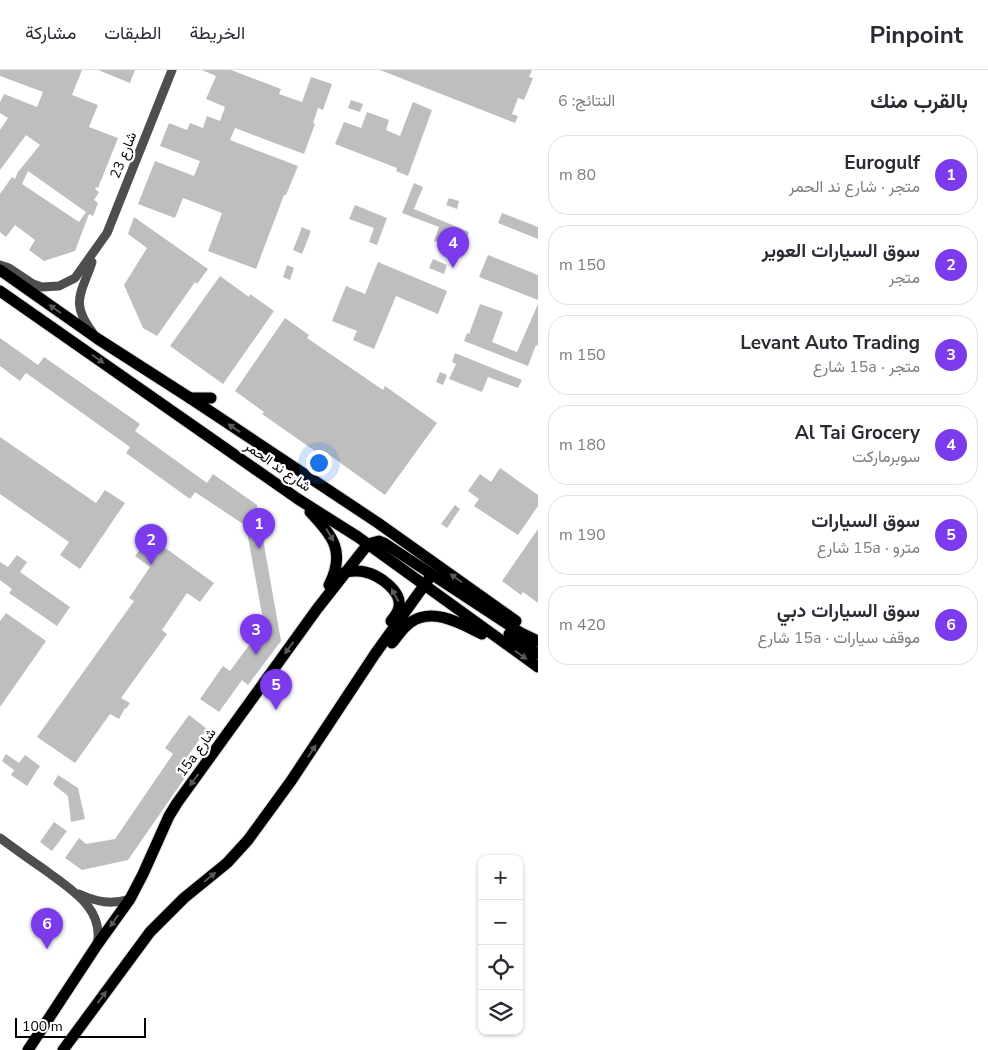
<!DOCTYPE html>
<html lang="ar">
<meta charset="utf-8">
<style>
:root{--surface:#fff;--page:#f7f7f7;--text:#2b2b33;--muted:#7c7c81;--line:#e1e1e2;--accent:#7c3aed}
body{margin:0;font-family:"Nunito Sans",Vazirmatn,sans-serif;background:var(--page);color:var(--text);direction:rtl}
.controls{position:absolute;right:15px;bottom:15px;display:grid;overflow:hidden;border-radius:10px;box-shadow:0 1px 4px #0004}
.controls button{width:45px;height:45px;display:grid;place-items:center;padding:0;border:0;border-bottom:1px solid var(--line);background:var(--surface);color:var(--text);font:25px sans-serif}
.scale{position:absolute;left:15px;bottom:12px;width:131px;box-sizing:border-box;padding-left:5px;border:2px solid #000;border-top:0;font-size:14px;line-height:18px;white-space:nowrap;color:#000;-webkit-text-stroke:4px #fff;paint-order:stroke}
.you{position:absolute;left:318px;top:392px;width:18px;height:18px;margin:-12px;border:4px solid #fff;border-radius:50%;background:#1a73e8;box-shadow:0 0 0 8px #1a73e833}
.badge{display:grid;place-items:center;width:32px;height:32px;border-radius:50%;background:var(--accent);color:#fff;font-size:16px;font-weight:700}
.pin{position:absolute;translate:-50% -41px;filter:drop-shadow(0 1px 2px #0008)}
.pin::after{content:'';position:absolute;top:26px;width:18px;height:15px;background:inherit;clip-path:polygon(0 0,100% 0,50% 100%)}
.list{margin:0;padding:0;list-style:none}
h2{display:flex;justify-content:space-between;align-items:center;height:65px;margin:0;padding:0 20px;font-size:21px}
h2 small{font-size:16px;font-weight:400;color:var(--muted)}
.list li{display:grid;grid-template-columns:32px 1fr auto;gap:15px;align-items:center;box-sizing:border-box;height:80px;margin:0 10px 10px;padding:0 10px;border:1px solid var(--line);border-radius:20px}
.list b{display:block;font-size:19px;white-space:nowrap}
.list p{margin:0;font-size:16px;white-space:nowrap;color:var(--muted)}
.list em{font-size:16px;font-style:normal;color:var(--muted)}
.icon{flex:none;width:28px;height:28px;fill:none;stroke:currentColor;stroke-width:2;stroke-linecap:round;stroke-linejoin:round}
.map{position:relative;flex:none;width:538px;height:980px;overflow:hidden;direction:ltr}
header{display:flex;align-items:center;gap:30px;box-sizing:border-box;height:70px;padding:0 25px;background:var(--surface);border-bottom:1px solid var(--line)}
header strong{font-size:24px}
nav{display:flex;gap:28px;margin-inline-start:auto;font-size:18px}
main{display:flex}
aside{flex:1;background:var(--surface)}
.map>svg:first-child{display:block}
.building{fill:#bebebe;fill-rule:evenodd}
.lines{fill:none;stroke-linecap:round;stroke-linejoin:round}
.major-casing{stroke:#dbdbdb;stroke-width:13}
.minor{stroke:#4e4e4e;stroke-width:9}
.major{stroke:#000;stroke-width:11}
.oneway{fill:#595959}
.labels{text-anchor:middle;stroke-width:4.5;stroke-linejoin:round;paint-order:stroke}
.street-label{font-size:14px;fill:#000;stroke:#fff}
</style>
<header>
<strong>Pinpoint</strong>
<nav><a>الخريطة</a><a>الطبقات</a><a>مشاركة</a></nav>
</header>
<main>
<aside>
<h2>بالقرب منك<small>النتائج: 6</small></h2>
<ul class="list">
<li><span class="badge">1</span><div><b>Eurogulf</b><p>متجر · شارع ند الحمر</p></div><em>80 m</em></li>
<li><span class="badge">2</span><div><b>سوق السيارات العوير</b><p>متجر</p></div><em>150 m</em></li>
<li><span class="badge">3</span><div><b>Levant Auto Trading</b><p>متجر · 15a شارع</p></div><em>150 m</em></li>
<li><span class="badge">4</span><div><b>Al Tai Grocery</b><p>سوبرماركت</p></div><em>180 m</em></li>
<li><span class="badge">5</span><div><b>سوق السيارات</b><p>مترو · 15a شارع</p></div><em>190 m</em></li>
<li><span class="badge">6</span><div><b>سوق السيارات دبي</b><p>موقف سيارات · 15a شارع</p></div><em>420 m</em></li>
</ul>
</aside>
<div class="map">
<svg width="538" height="980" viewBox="0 0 538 980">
<rect width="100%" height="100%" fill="#fff"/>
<g class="building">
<path d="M0,0H82L72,25L98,35L89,57L118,68L98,118L96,117L95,119L99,122L94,130L98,133L93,146L89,144L75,181L44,191L29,180L35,170L15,155L6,167L0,162V124L12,107L15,109L18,102L40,75L26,65L0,100V60L8,48L0,43V32L4,24L37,37L43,22L0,6ZM28,101L86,142L79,152L22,114Z"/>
<polygon points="98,0 135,0 130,13"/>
<polygon points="202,0 231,0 281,19 279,24 302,32 311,7 332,14 323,40 318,38 313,53 315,54 304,84 235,58 230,70 298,96 286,125 284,125 256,199 208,181 222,143 183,128 175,148 138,134 155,91 194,106 200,91 160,76 169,53 187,60 190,53 203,58 207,46 220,51 225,37 206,29 216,6"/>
<polygon points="380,0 532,0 529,7 533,8 524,30 518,28 512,44 518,46 515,53"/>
<polygon points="351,30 363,34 360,42 348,38"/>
<polygon points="413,32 432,40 408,106 396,101 397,98 335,74 344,52 361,58 367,42 389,50 386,60 400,66"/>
<polygon points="414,113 423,117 414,139 469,162 466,171 453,166 449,176 434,171 439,157 402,143"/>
<polygon points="449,128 459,131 457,139 446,135"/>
<polygon points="355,135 387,148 377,175 369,172 374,158 349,149"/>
<polygon points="502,143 538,157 538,169 498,153"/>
<polygon points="134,147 208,199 197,214 195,212 157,266 143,258 124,215 147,178 128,164"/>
<polygon points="302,157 311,161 302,184 293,180"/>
<polygon points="488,185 538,205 538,230 479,207"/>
<polygon points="433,189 447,195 444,204 429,198"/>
<polygon points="378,192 447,221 438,244 396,226 374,279 353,270 357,261 332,251 346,216 365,224"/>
<polygon points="287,195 294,198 290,210 283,207"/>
<polygon points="220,206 249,227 250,224 274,241 223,314 170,276"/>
<polygon points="480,234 503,242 492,272 517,282 538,234 538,276 536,275 528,296 464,271 467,263 469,264"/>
<polygon points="285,248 309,265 307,268 383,320 385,316 437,353 385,425 328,384 325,388 262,344 264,342 235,321"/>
<polygon points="0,268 38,295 44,287 140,354 135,361 207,413 213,404 257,435 281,571 248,615 242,610 219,642 200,629 223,596 230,601 264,555 246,456 195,422 190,429 126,383 130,377 26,303 20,311 0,296"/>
<polygon points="455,283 522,310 518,318 488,307 482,322 449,309 456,294 452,292"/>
<polygon points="440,302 447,305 443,315 436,312"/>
<polygon points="0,367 96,433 105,420 125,433 80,499 60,485 69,472 0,424"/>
<polygon points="500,398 538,425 538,436 518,465 474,436 479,429 468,421 480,404 491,412"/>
<polygon points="455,435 460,439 447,458 441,454"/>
<polygon points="538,459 538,533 523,522 521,525 502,511"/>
<polygon points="150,467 214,513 200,532 187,523 162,560 167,564 121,628 130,633 126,639 125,638 119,649 110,644 75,693 37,667 134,531 129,528 150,497 135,486"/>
<polygon points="17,485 27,492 20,502 70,537 57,556 9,523 12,519 0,510 0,492 8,497"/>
<polygon points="6,543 46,571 0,637 0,551"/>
<polygon points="189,645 207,659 184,691 193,696 128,790 82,800 65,788 79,768 86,774 115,769 173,684 165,678"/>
<polygon points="6,684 19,693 25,685 40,696 27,716 11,705 14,700 2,691"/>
<polygon points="58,705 78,718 85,749 71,752 68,726 53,714"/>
<polygon points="54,752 67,761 52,781 40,772"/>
</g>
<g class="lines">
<defs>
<g id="major">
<polyline points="0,200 98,269 190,328 378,453 516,551"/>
<polyline points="0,221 298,429 358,467 538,597"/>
<polyline points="190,328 211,328"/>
<path d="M310,442C333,466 346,482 329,515"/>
<path d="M345,502C351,501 358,500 365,502C379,505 402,521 399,537C398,543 394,547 391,551"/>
<polyline points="509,564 538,584"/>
<path d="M392,573C398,566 403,557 411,552C434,537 461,554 482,564"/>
<polyline points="28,980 97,875 130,829 143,804 169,746 177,733 317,539 368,474 379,471 384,473 521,563 538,571"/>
<polyline points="63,980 150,862 184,828 227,793 248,770 291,711 375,584 428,510"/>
</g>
</defs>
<use href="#major" class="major-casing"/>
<g class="minor">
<path d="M92,192C82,223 69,232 93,263"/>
<polyline points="0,195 9,198 33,214 42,217 59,216 75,208 107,163 172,0"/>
<path d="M0,768C15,779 30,790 45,800C70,819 105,838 97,875"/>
<path d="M79,824C97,832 111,835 130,829"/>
</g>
<use href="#major" class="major"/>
</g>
<defs><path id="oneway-solid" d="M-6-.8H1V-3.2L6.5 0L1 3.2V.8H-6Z" transform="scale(1.25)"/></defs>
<g class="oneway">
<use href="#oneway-solid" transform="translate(55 239) rotate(-145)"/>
<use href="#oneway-solid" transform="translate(98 289) rotate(35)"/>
<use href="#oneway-solid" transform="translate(234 358) rotate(-146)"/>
<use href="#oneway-solid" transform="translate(330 465) rotate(59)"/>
<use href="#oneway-solid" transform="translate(456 508) rotate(-145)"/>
<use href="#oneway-solid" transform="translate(395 525) rotate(-119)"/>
<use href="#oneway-solid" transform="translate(289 578) rotate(126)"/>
<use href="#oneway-solid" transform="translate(521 585) rotate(35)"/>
<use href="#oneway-solid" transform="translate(312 681) rotate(-57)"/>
<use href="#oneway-solid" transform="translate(194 710) rotate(126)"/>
<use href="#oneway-solid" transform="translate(210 807) rotate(-39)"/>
<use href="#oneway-solid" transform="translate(114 851) rotate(125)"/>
<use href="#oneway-solid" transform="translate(102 927) rotate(-54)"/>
</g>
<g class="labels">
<g class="street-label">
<text transform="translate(123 85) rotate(-68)" y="5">شارع 23</text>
<text transform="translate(278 396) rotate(35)" y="5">شارع ند الحمر</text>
<text transform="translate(196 682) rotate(-54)" y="5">15a شارع</text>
</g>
</g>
</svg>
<div class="controls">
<button>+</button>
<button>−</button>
<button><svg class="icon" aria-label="locate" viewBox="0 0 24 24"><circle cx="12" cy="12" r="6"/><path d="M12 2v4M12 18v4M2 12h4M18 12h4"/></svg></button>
<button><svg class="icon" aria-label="layers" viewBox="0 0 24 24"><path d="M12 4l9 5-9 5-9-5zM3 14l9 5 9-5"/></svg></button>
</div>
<div class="scale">100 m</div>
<div class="you"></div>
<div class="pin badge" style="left:259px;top:479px">1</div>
<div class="pin badge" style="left:151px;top:495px">2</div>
<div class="pin badge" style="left:256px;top:585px">3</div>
<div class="pin badge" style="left:453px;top:198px">4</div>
<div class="pin badge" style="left:276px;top:640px">5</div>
<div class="pin badge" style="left:47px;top:879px">6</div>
</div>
</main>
